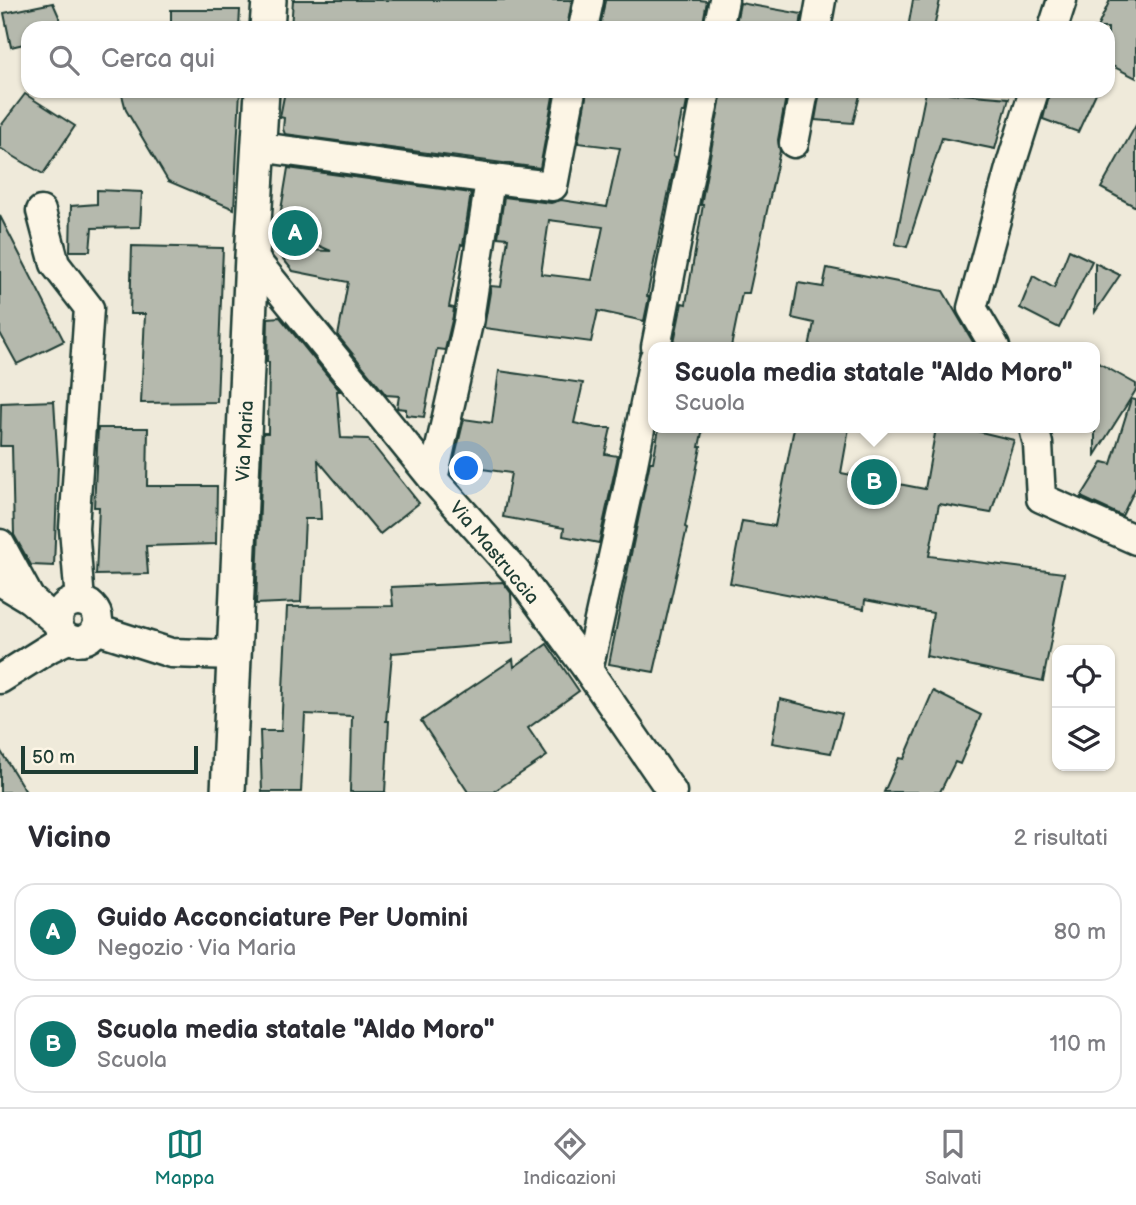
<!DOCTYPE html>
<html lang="it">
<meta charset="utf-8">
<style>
:root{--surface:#fff;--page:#f2f2f3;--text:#2b2b33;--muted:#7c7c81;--line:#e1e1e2;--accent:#0f766e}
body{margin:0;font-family:"Balsamiq Sans",sans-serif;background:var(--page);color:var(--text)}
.controls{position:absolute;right:21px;bottom:21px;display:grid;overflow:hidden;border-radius:14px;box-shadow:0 2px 5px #0004}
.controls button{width:63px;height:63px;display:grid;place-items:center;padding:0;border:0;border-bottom:2px solid var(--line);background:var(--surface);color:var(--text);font:35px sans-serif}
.scale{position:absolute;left:21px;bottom:18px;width:177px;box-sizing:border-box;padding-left:7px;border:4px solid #1f3d34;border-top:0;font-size:19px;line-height:24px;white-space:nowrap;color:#1f3d34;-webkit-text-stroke:5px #fcf5e5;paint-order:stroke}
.you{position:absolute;left:467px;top:469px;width:24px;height:24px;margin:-18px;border:5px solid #fff;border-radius:50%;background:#1a73e8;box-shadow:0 0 0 10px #1a73e833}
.badge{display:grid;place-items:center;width:46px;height:46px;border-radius:50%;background:var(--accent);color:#fff;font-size:23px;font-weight:700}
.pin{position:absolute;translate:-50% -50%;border:4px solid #fff;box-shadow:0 2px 7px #0006}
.popup{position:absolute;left:648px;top:342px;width:452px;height:91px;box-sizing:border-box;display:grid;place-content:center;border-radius:14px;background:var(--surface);filter:drop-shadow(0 2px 5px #0005);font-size:23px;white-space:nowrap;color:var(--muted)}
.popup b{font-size:26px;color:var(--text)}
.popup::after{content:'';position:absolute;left:50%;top:100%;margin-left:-14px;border:14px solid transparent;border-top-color:var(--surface)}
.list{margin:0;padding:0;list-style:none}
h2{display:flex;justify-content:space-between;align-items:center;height:91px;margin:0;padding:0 28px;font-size:30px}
h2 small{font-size:23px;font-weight:400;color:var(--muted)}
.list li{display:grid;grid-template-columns:46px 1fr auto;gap:21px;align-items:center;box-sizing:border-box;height:98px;margin:0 14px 14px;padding:0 14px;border:2px solid var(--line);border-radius:21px}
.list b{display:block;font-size:26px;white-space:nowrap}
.list p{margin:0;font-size:23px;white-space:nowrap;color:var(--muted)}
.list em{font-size:23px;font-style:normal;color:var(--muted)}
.icon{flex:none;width:38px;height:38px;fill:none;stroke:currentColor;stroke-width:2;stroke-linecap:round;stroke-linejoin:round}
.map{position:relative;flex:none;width:1136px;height:792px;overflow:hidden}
.search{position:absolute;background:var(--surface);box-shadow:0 2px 5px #0004;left:21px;right:21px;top:21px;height:77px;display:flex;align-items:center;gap:18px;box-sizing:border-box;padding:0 24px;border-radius:21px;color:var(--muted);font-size:26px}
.sheet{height:315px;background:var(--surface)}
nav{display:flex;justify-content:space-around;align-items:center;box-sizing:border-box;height:98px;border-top:2px solid var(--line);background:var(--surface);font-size:19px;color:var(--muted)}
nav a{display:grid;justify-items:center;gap:4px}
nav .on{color:var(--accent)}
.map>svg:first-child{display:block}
.building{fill:#b5b9ad;stroke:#1f3d34;stroke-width:2;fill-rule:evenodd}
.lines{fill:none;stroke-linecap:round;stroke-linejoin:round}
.minor-casing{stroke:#1f3d34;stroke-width:33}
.tertiary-casing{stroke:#1f3d34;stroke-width:38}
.minor{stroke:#fcf5e5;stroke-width:28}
.tertiary{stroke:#fcf5e5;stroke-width:33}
.labels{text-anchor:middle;stroke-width:5;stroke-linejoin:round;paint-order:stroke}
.street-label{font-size:19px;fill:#1f3d34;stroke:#fcf5e5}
</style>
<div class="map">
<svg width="1136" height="792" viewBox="0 0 1136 792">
<rect width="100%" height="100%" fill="#efeada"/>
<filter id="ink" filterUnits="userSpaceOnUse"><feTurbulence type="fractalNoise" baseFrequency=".0143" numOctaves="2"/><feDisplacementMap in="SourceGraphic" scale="14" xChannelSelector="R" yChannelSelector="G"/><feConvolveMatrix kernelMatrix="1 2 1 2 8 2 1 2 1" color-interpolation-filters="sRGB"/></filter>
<g filter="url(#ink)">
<g class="building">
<polygon points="293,0 572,0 567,28 291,28"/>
<polygon points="605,0 699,0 707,1 702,28 600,28"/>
<polygon points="913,0 940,0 934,28 908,28"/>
<polygon points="1110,0 1136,0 1136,78 1108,64 1108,28 1097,28"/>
<polygon points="53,3 64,28 28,28 28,43 11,47 4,13"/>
<polygon points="740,3 802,14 800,28 735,28"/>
<polygon points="171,10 240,10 239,28 171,28"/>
<polygon points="121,91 240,91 234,209 168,181 126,110"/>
<polygon points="285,91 554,91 540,168 285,134 283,129 284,118 280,117"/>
<path d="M587,91H689L685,112H682L673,156L676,157L647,296L649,297L644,321L598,311L591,342L484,328L491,286L501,287L508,238L498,237L504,197L551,203L561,200L607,207L620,148L578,143ZM549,220L603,227L592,280L541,274Z"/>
<polygon points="722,91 787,91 778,140 780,151 749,293 742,293 731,347 673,347 682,303 686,304 703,205 701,205"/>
<polygon points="820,91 861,91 853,123 815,120"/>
<polygon points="926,91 1009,98 995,149 942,138 907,247 895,244"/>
<polygon points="1050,91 1097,91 1078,132 1043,119"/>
<polygon points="25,94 75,126 43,174 0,148 0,127"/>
<polygon points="1136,125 1136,207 1101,188"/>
<polygon points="288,168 471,193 463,245 461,244 449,307 454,308 453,316 445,350 437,349 424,417 406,415 406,409 397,408 399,396 386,395 338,336 348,282 293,271 275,249 331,251 278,228"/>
<polygon points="97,190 142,192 140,227 92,228 90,251 70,251 71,206 97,204"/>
<polygon points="0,216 64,341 17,364 0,333"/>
<polygon points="132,246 223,248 217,402 141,403 145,314 130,314"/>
<polygon points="1069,250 1092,261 1059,328 1020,308 1033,276 1054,288"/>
<polygon points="1095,263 1120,275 1095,312"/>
<polygon points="827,268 943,291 976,347 809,347 814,323 792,318 798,283 823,287"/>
<polygon points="280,317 340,391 337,391 341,438 368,439 419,503 380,534 318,460 321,519 305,519 301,602 256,604 263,433 268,433 269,362 267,362 268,318"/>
<polygon points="1095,361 1136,384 1136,390 1095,455"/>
<polygon points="499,371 583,383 574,423 597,428 611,428 605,454 618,456 599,543 563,536 564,528 503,517 511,473 453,465 464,419 492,423"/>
<polygon points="1131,399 1136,400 1136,487 1122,516 1081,497 1103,462 1111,464"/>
<polygon points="54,401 58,465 54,566 31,565 14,535 12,446 0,446 1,403"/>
<polygon points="98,428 148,428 147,486 217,486 216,544 146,546 148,574 96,575 99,507 94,507"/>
<polygon points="659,428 703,428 699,447 701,447 685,527 687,528 654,672 609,664 630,559 650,462 653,462"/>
<polygon points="794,428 849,428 841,473 925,489 936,428 964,428 1014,440 991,513 939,504 929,556 1064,573 1043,681 926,656 933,613 865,600 864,609 730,583 742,521 775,526"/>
<polygon points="503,582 511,593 513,643 392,653 386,721 389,721 385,792 350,792 352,716 305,714 301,792 262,792 260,731 281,731 287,607 393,606 391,587"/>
<polygon points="547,644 579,691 528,728 547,756 493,792 468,792 421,721 513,659 514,667"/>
<polygon points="933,691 981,715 960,764 955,762 940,792 884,792 899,758 904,759"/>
<polygon points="780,699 842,714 831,753 772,743"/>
<polygon points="0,750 26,792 0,792"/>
</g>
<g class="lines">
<defs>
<g id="minor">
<polyline points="583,28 589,0"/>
<polyline points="718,28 724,0"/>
<polyline points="816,28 821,0"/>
<polyline points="1053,28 1062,0"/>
<polyline points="794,143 804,91"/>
<path d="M258,147C357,159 454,176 553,186L571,91"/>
<polyline points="41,211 55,264 89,308 74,528 80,601"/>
<polyline points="252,256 433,479 516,572 588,670 672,792"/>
<polyline points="656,347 706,91"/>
<polyline points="995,347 972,308 1012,161 1034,91"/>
<polyline points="1034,428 1038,444 1041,498 1136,540"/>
<polyline points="433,479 469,319 490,180"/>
<polyline points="0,544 30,599"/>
<polyline points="0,581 30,599 58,623"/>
<circle cx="78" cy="621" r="20"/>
<polyline points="96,629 171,653 234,655"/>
<polyline points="588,670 628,489 654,359"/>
<polyline points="0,679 51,647 68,639"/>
</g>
<g id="tertiary">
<polyline points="267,28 269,0"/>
<polyline points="228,792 252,256 262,91"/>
</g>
</defs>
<use href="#minor" class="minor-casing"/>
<use href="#tertiary" class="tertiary-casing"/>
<use href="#minor" class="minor"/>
<use href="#tertiary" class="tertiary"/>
</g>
</g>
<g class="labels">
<g class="street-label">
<text transform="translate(244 441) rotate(-87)" y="7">Via Maria</text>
<text transform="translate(495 552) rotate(50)" y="7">Via Mastruccia</text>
</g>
</g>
</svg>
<div class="controls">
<button><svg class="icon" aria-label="locate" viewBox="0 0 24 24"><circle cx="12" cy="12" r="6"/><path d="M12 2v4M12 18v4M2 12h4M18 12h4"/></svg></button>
<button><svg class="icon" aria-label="layers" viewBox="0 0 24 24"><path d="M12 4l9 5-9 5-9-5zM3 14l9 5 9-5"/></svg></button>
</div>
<div class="scale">50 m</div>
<div class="you"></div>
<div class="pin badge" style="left:295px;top:233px">A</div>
<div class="pin badge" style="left:874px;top:482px">B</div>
<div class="popup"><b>Scuola media statale &quot;Aldo Moro&quot;</b>Scuola</div>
<div class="search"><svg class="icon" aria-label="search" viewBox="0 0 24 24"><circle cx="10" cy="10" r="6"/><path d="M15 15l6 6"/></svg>Cerca qui</div>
</div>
<section class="sheet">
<h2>Vicino<small>2 risultati</small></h2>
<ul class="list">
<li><span class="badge">A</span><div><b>Guido Acconciature Per Uomini</b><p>Negozio · Via Maria</p></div><em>80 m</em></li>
<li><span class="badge">B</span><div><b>Scuola media statale &quot;Aldo Moro&quot;</b><p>Scuola</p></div><em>110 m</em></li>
</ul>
</section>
<nav>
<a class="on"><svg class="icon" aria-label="map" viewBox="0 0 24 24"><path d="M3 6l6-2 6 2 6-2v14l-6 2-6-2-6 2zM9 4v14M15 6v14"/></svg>Mappa</a>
<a><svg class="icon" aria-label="directions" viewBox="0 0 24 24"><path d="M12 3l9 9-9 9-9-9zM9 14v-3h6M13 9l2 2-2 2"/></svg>Indicazioni</a>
<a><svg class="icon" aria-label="saved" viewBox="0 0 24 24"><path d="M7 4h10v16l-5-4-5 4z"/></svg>Salvati</a>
</nav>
